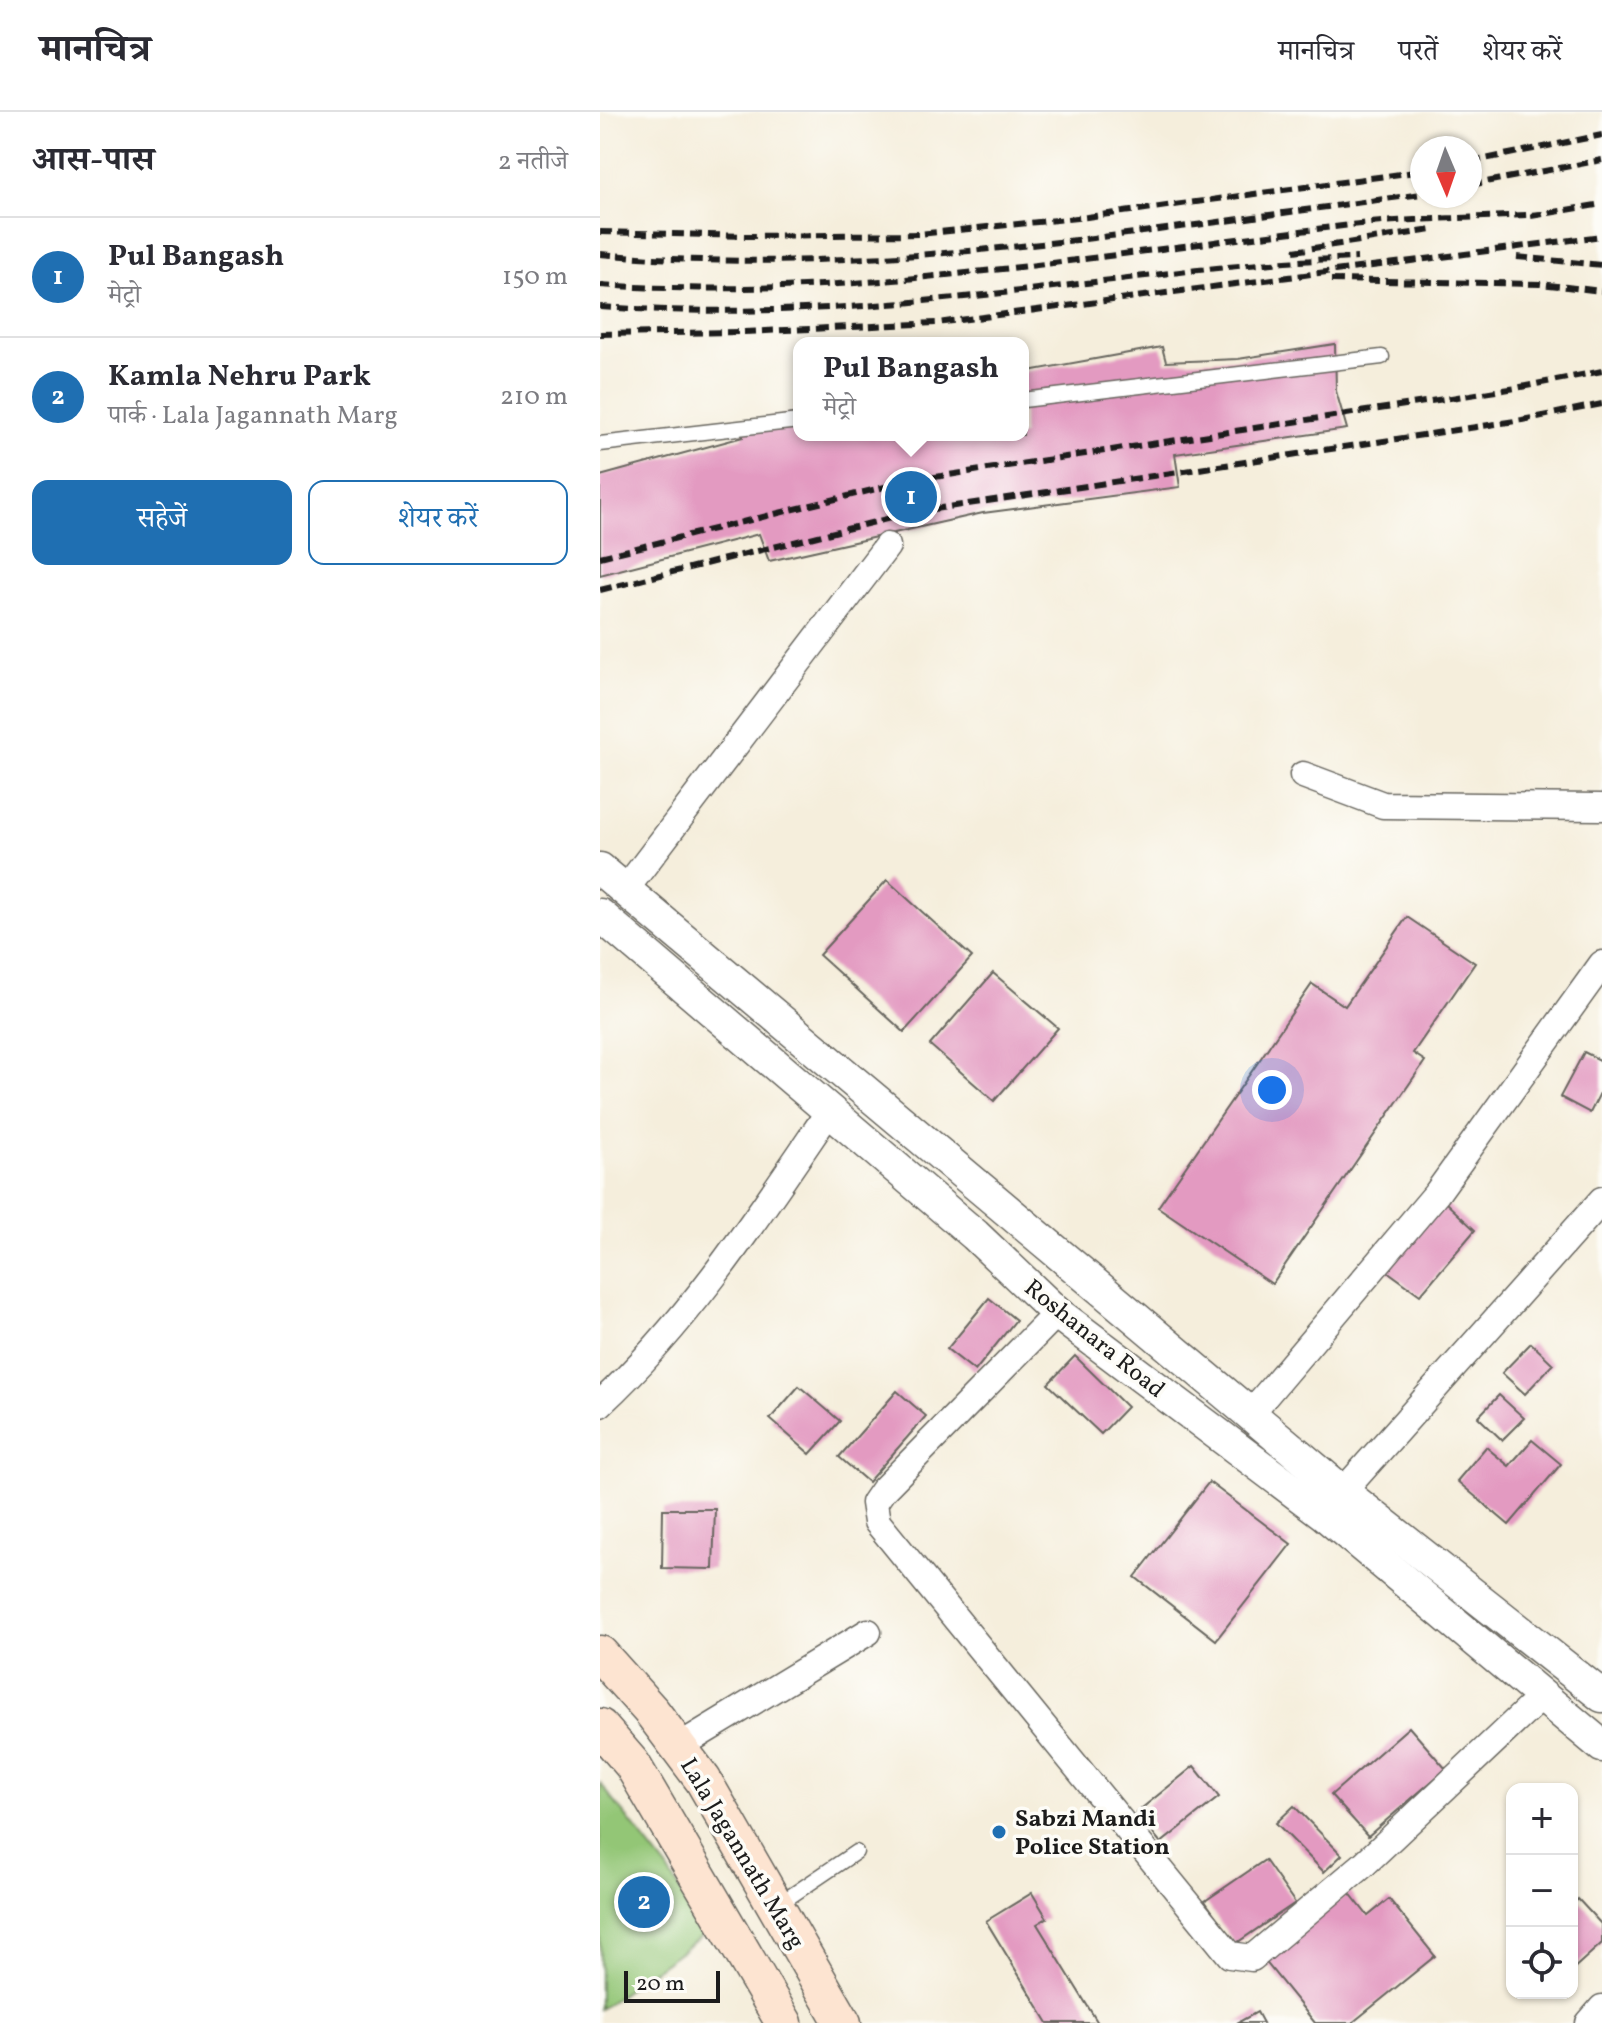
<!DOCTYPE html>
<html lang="hi">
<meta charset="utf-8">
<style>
:root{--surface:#fff;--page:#f2f2f3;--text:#2b2b33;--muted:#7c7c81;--line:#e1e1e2;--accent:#1f6fb2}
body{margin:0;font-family:Vollkorn,"Noto Serif Devanagari",serif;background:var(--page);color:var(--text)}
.controls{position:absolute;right:24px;bottom:24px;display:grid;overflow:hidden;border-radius:16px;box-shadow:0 2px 6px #0004}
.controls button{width:72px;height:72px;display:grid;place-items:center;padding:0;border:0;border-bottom:2px solid var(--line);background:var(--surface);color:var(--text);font:40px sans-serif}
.compass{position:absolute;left:810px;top:24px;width:72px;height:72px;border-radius:50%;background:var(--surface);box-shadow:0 2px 6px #0004;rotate:178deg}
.scale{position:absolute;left:24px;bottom:20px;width:96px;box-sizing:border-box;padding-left:8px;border:4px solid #1c1c1c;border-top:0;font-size:22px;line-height:28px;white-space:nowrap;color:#1c1c1c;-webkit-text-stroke:6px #fdfcf7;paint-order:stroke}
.you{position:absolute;left:672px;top:978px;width:28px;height:28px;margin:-20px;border:6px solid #fff;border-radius:50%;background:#1a73e8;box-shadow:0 0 0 12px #1a73e833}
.badge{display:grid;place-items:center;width:52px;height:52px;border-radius:50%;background:var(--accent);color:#fff;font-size:26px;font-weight:700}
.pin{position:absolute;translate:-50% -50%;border:4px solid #fff;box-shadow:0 2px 8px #0006}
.popup{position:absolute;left:193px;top:225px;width:236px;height:104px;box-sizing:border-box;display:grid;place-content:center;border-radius:16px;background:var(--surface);filter:drop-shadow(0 2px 6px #0005);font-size:26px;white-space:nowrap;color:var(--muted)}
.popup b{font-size:30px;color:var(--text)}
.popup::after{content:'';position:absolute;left:50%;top:100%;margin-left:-16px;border:16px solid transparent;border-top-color:var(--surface)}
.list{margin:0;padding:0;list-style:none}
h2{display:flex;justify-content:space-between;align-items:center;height:104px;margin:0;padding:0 32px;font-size:34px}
h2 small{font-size:26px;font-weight:400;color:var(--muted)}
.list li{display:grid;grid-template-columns:52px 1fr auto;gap:24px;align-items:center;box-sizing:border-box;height:120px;padding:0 32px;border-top:2px solid var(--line)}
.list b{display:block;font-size:30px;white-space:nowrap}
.list p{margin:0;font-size:26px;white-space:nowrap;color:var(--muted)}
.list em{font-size:26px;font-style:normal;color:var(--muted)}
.actions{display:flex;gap:16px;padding:24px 32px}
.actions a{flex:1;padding:18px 0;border:2px solid var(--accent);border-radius:16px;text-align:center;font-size:28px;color:var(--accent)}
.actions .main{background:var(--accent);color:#fff}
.icon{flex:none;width:44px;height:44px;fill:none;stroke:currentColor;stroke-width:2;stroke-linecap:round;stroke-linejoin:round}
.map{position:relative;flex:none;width:1002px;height:1911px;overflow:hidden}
header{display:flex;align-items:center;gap:48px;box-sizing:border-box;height:112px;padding:0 40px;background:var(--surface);border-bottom:2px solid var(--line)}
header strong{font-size:38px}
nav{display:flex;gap:44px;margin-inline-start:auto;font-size:28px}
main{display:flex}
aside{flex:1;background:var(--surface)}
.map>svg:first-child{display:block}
.green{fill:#93c676;stroke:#587149;stroke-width:2}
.building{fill:#e39ac1}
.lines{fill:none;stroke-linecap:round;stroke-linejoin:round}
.service-casing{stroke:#68665f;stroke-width:17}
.minor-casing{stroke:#68665f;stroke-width:29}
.tertiary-casing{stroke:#68665f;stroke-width:35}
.secondary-casing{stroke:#68665f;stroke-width:39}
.service{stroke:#fff;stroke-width:14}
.minor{stroke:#fff;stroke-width:26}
.tertiary{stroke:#fff;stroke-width:32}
.secondary{stroke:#fde4d1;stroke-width:36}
.rail{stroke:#1c1c1c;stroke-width:6;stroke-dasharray:12 6;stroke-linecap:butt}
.poi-dot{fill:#1f6fb2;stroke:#fdfcf7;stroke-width:3}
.labels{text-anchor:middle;stroke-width:7;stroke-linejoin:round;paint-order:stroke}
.street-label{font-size:24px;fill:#1c1c1c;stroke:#fdfcf7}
.poi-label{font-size:24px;font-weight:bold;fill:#1c1c1c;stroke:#fdfcf7;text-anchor:start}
</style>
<header>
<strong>मानचित्र</strong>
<nav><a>मानचित्र</a><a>परतें</a><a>शेयर करें</a></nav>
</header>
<main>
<aside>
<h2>आस-पास<small>2 नतीजे</small></h2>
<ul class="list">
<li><span class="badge">1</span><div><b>Pul Bangash</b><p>मेट्रो</p></div><em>150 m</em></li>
<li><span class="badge">2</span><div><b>Kamla Nehru Park</b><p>पार्क · Lala Jagannath Marg</p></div><em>210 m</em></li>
</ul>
<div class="actions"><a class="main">सहेजें</a><a>शेयर करें</a></div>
</aside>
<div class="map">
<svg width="1002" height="1911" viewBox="0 0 1002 1911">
<rect width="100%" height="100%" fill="#fdfcf7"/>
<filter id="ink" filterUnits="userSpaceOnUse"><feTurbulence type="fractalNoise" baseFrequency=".0125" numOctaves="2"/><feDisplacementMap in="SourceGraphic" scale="16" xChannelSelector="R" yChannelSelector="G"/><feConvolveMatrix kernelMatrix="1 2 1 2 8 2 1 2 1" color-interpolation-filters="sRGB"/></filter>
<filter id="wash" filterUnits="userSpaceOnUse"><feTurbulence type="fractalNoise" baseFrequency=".006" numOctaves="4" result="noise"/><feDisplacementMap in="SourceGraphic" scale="32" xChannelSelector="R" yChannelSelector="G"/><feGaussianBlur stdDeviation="1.8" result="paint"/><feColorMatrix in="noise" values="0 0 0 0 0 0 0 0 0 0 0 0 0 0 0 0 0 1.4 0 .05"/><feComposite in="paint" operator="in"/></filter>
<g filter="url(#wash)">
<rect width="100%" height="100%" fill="#f5eedc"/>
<polygon class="green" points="0,1671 68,1758 106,1821 0,1897"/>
<g id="blocks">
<g class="building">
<polygon points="735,232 736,279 747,317 575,342 580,375 383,401 169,449 159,422 0,463 0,364 143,325 143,311 199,301 199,323 423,323 423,260 562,235 566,250 638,247"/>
<polygon points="287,768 372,845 304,920 219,843"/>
<polygon points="807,805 875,851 813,941 825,949 672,1172 558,1095 712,872 745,894"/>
<polygon points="393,861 458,916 394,989 330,933"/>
<polygon points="984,940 1002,949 1002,977 990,1001 960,985"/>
<polygon points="844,1089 875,1118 820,1183 783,1156"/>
<polygon points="389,1186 416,1208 375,1259 347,1237"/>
<polygon points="931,1231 953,1252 925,1282 902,1261"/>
<polygon points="475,1244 527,1295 501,1322 448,1272"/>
<polygon points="199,1274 240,1309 210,1342 170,1307"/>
<polygon points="297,1279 326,1304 268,1370 239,1345"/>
<polygon points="899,1283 924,1306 902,1328 878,1305"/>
<polygon points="932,1328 961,1352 909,1413 857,1369 886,1335 909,1354"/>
<polygon points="609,1370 691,1432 616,1528 535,1465"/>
<polygon points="63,1397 115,1397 113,1457 62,1456"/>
<polygon points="809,1615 846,1657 768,1724 731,1683"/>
<polygon points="594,1654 619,1685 561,1731 536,1701"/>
<polygon points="694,1694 742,1743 724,1760 676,1711"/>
<polygon points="665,1748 695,1791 635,1832 605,1789"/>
<polygon points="749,1780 768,1804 789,1787 835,1844 752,1911 715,1911 664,1848"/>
<polygon points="432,1781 447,1806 437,1812 498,1911 448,1911 386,1809"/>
<polygon points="978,1787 1002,1813 1002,1831 972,1858 972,1793"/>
<polygon points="657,1900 663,1911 637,1911"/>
</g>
</g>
</g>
<g filter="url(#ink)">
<use href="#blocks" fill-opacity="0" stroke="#68665f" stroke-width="2"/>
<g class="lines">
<defs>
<g id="service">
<polyline points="423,288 782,245"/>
<polyline points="0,332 199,309"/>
<polyline points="176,1794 256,1740"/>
</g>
<g id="minor">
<polyline points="703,663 783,693 1002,695"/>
<polyline points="25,778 287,434"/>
<polyline points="457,1201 283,1378 274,1391 277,1410 630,1843 652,1846 763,1753 940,1586"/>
<path d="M0,1292C91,1207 158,1104 228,1001"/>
<polyline points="650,1302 837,1081 1002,852"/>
<polyline points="731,1393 1002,1088"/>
<polyline points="78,1635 268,1520"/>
<polyline points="989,1911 1002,1896"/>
</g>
<g id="tertiary">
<polyline points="0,757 743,1380 1002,1584"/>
<polyline points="0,803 375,1123 457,1201 724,1402 1002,1634"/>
</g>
<g id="secondary">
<polyline points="0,1542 52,1600 103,1668 243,1911"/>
<polyline points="0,1615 32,1652 184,1911"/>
</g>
</defs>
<use href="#service" class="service-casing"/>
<use href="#minor" class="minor-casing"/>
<use href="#tertiary" class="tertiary-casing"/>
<use href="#secondary" class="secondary-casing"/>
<use href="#service" class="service"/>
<use href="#minor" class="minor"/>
<use href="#tertiary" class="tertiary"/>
<use href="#secondary" class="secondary"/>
<g class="rail">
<polyline points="870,50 1002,23"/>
<polyline points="870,73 1002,48"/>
<polyline points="931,104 1002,92"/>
<polyline points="0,120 147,124 319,122 487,105 822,59"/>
<polyline points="694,139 832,118"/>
<path d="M0,142C275,167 550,118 822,82"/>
<polyline points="917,145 1002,153"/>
<polyline points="731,168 940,172 1002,179"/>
<path d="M0,173C255,190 508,140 760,112C820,106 882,106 942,102"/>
<path d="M0,195C111,202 224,199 334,188C475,175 615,151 757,146"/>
<polyline points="0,222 144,220 337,211 1002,124"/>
<polyline points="0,445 309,369 916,276 1002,259"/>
<polyline points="0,478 315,400 922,308 1002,292"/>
</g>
</g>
</g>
<circle class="poi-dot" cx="399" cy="1720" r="8"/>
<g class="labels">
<g class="street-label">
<text transform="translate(495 1226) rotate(39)" y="8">Roshanara Road</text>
<text transform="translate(143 1741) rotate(59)" y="8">Lala Jagannath Marg</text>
</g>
<g class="poi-label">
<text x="415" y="1714">Sabzi Mandi<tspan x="415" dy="28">Police Station</tspan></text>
</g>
</g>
</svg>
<div class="controls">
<button>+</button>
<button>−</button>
<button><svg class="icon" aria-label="locate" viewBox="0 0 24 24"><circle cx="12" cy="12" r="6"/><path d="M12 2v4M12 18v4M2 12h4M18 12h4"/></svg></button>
</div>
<svg class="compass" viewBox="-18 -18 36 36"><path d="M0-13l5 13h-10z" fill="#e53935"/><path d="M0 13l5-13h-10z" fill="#7c7c81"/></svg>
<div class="scale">20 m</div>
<div class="you"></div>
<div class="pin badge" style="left:311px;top:385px">1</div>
<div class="popup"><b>Pul Bangash</b>मेट्रो</div>
<div class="pin badge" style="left:44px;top:1790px">2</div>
</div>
</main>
